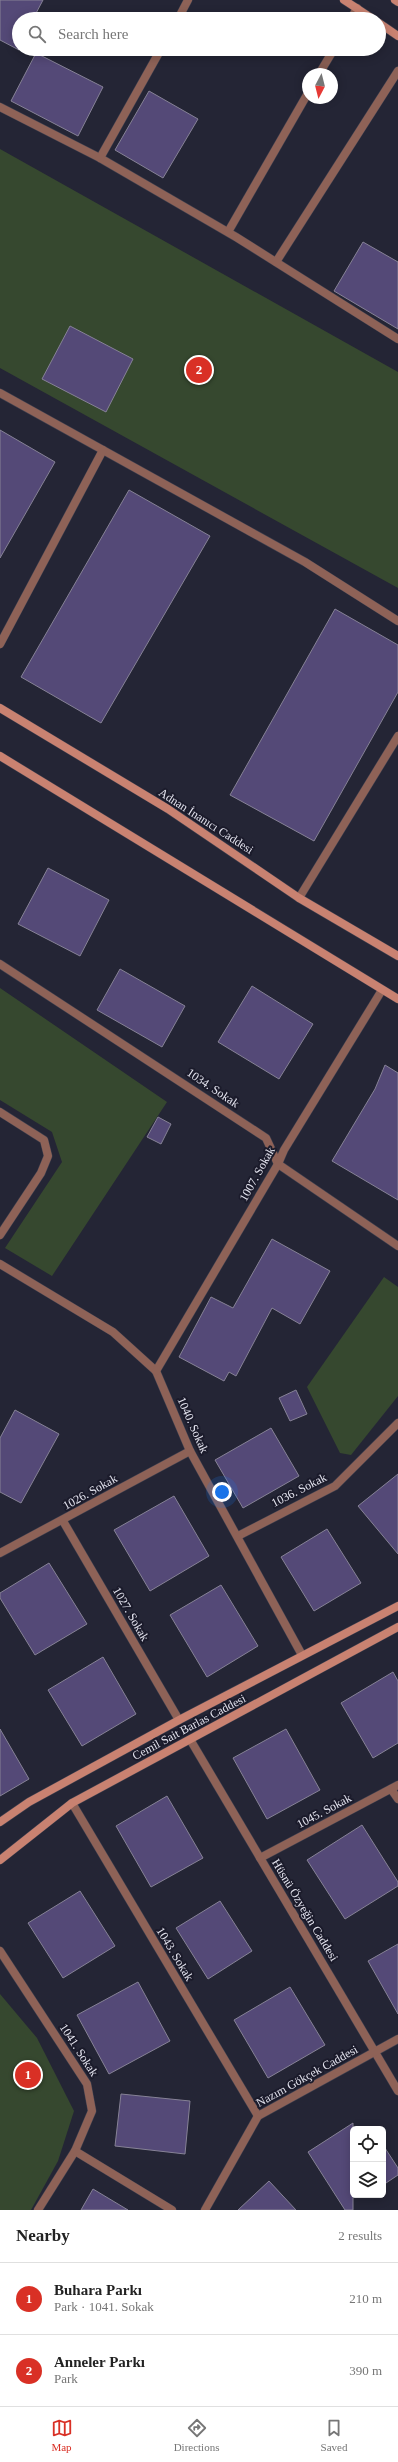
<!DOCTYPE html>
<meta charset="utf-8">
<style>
:root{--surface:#fff;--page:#f2f2f2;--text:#222;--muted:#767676;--line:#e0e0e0;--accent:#d93025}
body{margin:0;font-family:Georgia,serif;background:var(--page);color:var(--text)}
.controls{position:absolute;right:12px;bottom:12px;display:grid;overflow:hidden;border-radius:6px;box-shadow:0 2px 10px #0003}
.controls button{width:36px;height:36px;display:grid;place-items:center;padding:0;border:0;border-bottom:1px solid var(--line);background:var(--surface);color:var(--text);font:20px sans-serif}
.compass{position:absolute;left:302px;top:68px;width:36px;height:36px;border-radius:50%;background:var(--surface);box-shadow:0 2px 10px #0003;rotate:187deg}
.you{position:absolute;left:222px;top:1492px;width:14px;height:14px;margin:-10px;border:3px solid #fff;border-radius:50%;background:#1a73e8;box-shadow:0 0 0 6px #1a73e833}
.badge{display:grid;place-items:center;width:26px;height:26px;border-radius:50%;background:var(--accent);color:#fff;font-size:13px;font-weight:700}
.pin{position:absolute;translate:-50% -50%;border:2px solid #fff;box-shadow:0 1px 4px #0006}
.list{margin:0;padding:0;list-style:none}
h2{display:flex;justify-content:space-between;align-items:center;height:52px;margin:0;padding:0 16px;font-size:17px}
h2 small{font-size:13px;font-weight:400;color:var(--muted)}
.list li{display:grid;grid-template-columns:26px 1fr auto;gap:12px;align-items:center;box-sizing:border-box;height:72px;padding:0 16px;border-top:1px solid var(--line)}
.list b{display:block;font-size:15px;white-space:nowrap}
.list p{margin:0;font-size:13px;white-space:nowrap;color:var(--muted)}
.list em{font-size:13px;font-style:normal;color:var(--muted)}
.icon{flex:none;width:22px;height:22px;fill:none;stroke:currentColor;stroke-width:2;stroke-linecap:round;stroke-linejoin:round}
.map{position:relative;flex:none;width:398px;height:2210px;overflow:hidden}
.search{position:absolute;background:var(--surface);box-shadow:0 2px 10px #0003;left:12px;right:12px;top:12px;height:44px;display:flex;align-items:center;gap:10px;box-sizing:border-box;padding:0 14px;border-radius:22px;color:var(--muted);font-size:15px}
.sheet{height:196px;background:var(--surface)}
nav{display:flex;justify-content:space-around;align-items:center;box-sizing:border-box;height:56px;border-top:1px solid var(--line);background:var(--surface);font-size:11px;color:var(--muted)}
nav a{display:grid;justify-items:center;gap:2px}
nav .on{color:var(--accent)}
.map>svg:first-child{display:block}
.green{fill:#36482f}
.building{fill:#544977;stroke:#868296}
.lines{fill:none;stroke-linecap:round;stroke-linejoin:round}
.street-casing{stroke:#3f404f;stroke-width:9}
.secondary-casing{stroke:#3f404f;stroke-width:9}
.street{stroke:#8e6257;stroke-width:8}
.secondary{stroke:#c98271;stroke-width:8}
.labels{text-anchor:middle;stroke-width:4;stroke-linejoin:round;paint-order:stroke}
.street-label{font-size:12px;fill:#e4e4ef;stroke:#1b1b2b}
</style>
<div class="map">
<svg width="398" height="2210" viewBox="0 0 398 2210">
<rect width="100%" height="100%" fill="#242535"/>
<g class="green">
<polygon points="0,149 398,372 398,588 0,368"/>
<polygon points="0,988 167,1102 52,1276 5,1248 62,1162 52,1132 0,1100"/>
<polygon points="384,1277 398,1287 398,1396 351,1455 340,1453 307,1387"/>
<polygon points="0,1994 37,2038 74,2111 58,2161 31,2210 0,2210"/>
</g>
<g class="building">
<polygon points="0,0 43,0 33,19 19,19 19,50 0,40"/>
<polygon points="36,53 103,87 78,136 11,101"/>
<polygon points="149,91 198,119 163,178 115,150"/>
<polygon points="363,242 398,262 398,329 334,291"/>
<polygon points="70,326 133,359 106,412 42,379"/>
<polygon points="0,430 55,462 0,558"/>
<polygon points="129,490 210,536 101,723 21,677"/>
<polygon points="335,609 398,645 398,692 314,841 230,795"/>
<polygon points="48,868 109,900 80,956 18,924"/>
<polygon points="120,969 185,1006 162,1047 97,1010"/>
<polygon points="252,986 313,1024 279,1079 218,1042"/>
<polygon points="385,1065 398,1073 398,1200 332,1161 375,1089"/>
<polygon points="158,1117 171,1124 161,1144 147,1137"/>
<polygon points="272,1239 330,1271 300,1324 272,1308 236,1376 229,1372 224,1381 179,1357 211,1297 233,1308"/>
<polygon points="296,1390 307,1414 290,1421 279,1398"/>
<polygon points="15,1410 59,1434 21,1503 0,1492 0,1438"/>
<polygon points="271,1428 299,1476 243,1508 215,1460"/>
<polygon points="398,1474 398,1554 358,1506"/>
<polygon points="174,1496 209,1556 150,1591 114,1530"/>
<polygon points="327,1529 361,1583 314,1611 281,1557"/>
<polygon points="49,1563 87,1624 35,1655 0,1598 0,1593"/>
<polygon points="221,1585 258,1646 207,1677 170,1615"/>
<polygon points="103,1657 136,1714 82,1746 48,1690"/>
<polygon points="393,1672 398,1681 398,1743 373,1758 341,1703"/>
<polygon points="0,1729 29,1779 0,1796"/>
<polygon points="286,1729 320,1790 267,1819 233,1758"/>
<polygon points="167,1796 203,1858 151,1887 116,1826"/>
<polygon points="362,1825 398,1882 398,1886 345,1919 307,1860"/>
<polygon points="80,1891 115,1946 63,1978 28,1923"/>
<polygon points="220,1901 252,1951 208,1979 176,1928"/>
<polygon points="398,1944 398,2014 368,1961"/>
<polygon points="138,1982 170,2041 109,2074 77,2015"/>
<polygon points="290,1987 325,2045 268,2078 234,2020"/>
<polygon points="121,2094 190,2101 185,2154 115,2146"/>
<polygon points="353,2123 353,2210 345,2210 308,2152"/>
<polygon points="383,2145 398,2168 398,2175 383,2185"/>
<polygon points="269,2181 296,2210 238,2210"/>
<polygon points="93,2189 128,2210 81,2210"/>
</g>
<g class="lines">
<defs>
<g id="street">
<polyline points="178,19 188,0"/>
<polyline points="351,19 357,8"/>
<polyline points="319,74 334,49"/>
<polyline points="0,107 100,158 236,237 398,339"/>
<polyline points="100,158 161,49"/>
<polyline points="228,232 308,93"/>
<polyline points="276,262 398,71"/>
<polyline points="0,393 305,562 398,621"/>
<polyline points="0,644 103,450"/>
<polyline points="299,898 398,736"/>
<polyline points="0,964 266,1138 278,1164 398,1246"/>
<polyline points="0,1112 44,1140 48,1156 41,1173 0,1235"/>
<polyline points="0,1264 113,1332 156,1371 190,1451 302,1655"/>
<polyline points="156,1371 278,1164 284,1150 382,990"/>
<polyline points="63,1521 179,1720"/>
<polyline points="238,1536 335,1486 398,1423"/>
<polyline points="0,1553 190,1451"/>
<polyline points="191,1741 398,2091"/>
<polyline points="391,1789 398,1799"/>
<polyline points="72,1803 258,2116"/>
<polyline points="260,1858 398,1785"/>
<polyline points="0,1951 87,2084 92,2111 75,2151 38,2210"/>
<polyline points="75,2151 172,2210"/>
<polyline points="205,2210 258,2116 398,2039"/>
</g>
<g id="secondary">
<polyline points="344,0 373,19"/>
<polyline points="395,0 398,2"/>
<polyline points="379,23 398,36"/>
<polyline points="0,708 168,809 299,898 398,956"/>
<polyline points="0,756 398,999"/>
<polyline points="0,1822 29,1802 179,1720 398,1606"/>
<polyline points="0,1860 72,1803 398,1627"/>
</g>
</defs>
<use href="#street" class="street-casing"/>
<use href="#secondary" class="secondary-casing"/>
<use href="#street" class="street"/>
<use href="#secondary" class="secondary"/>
</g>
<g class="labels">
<g class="street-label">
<text transform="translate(206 821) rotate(33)" y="4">Adnan İnanıcı Caddesi</text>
<text transform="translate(213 1088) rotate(34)" y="4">1034. Sokak</text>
<text transform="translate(257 1174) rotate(-61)" y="4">1007. Sokak</text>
<text transform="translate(193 1425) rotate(66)" y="4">1040. Sokak</text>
<text transform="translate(299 1490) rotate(-27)" y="4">1036. Sokak</text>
<text transform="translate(90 1492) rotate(-29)" y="4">1026. Sokak</text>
<text transform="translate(131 1614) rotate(60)" y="4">1027. Sokak</text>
<text transform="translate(189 1727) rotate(-28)" y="4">Cemil Sait Barlas Caddesi</text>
<text transform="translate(324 1811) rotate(-28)" y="4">1045. Sokak</text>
<text transform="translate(305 1910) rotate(59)" y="4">Hüsnü Özyeğin Caddesi</text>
<text transform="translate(175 1954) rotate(59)" y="4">1043. Sokak</text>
<text transform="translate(79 2050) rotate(57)" y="4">1041. Sokak</text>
<text transform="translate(307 2076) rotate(-29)" y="4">Nazım Gökçek Caddesi</text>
</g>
</g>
</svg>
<div class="controls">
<button><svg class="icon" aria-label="locate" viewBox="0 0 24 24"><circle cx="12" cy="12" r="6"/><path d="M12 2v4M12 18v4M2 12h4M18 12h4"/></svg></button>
<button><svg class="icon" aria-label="layers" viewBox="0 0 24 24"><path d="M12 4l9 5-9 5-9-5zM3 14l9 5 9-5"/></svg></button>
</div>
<svg class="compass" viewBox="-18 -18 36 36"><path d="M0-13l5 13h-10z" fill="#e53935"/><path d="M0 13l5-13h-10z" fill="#767676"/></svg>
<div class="you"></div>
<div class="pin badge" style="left:28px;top:2075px">1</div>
<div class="pin badge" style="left:199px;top:370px">2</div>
<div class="search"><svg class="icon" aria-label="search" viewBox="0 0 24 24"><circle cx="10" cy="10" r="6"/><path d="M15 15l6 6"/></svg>Search here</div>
</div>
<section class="sheet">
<h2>Nearby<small>2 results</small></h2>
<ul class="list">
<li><span class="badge">1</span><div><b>Buhara Parkı</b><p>Park · 1041. Sokak</p></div><em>210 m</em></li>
<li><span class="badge">2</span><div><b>Anneler Parkı</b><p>Park</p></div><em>390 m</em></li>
</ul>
</section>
<nav>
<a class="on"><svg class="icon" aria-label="map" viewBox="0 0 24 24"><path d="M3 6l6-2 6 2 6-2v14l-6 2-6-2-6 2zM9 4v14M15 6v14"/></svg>Map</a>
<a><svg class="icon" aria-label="directions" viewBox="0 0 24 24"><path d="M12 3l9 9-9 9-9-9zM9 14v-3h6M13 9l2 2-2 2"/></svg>Directions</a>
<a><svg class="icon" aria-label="saved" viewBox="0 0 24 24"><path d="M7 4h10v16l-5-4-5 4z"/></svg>Saved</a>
</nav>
